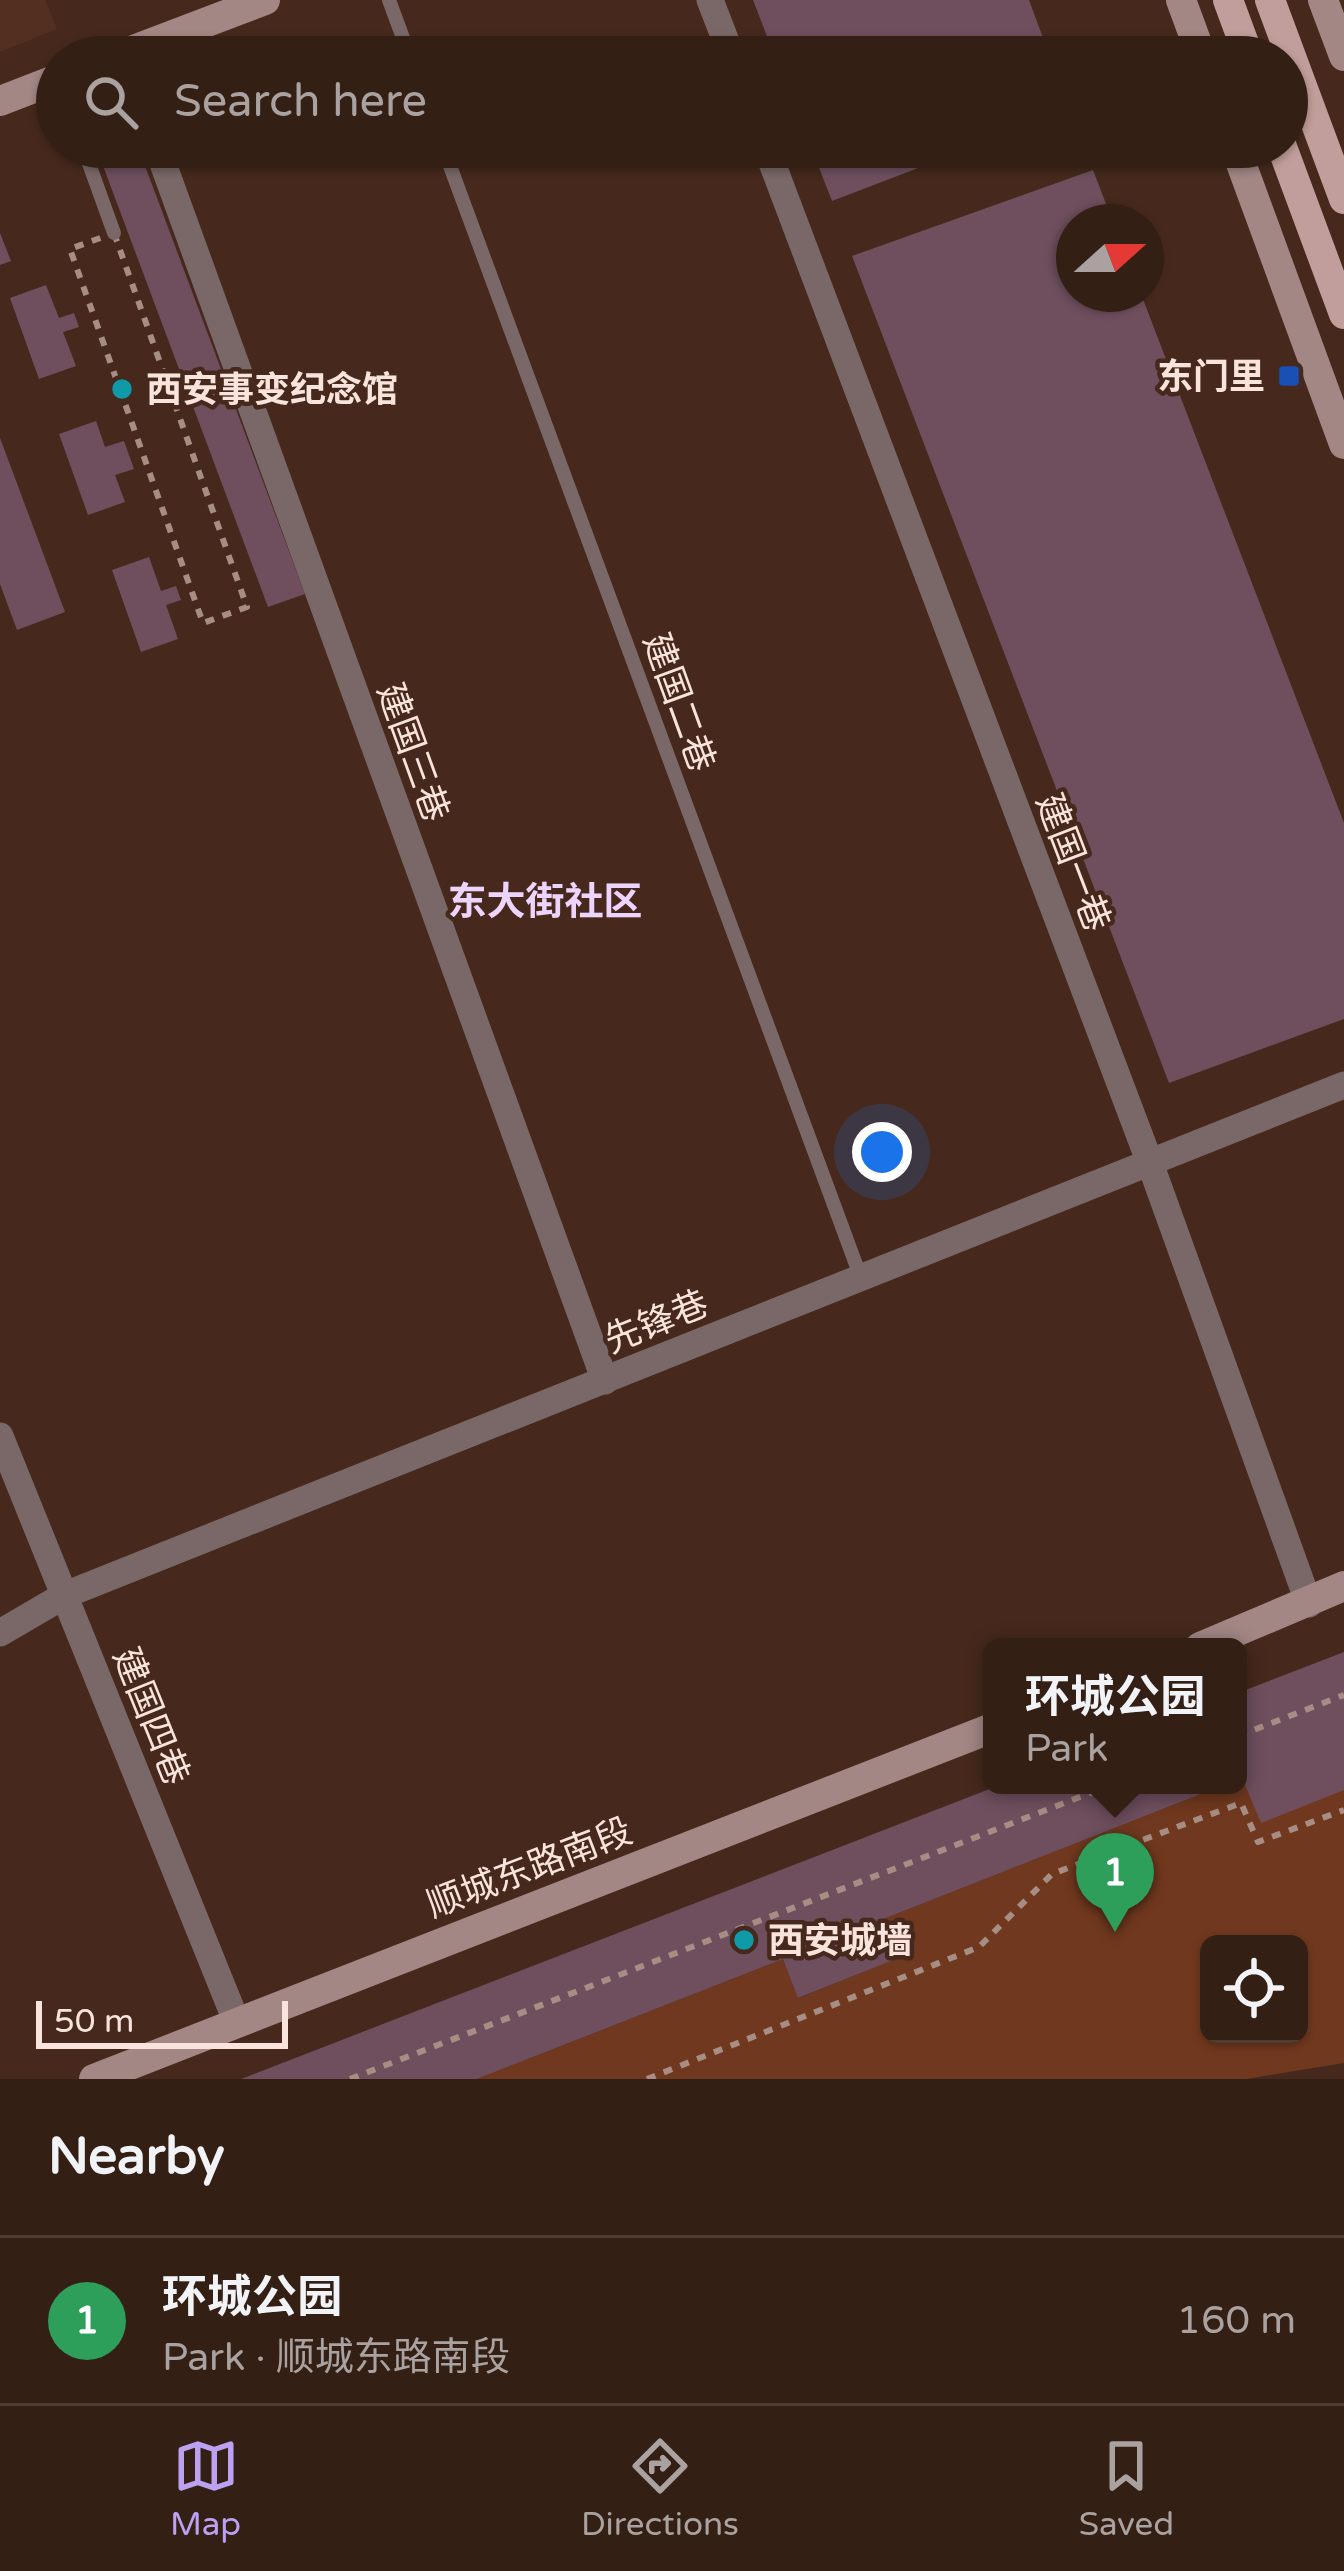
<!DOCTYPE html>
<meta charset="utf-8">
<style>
:root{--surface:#341f15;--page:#3f2c22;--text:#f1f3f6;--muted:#a9a2a0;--line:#4e3d34;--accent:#bca0f2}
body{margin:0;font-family:"Varela Round","Noto Sans SC",sans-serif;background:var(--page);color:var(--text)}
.controls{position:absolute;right:36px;bottom:36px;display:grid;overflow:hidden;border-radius:18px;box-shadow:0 3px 9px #0004}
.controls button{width:108px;height:108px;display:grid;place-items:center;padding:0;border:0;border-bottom:3px solid var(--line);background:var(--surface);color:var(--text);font:60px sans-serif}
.compass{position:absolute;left:1056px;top:204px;width:108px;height:108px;border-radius:50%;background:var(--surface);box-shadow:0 3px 9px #0004;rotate:69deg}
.scale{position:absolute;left:36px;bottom:30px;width:252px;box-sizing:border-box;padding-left:12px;border:6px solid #f8e4dc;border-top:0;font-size:33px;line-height:42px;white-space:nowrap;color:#f8e4dc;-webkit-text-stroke:9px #46291c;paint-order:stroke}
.you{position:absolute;left:882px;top:1152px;width:42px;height:42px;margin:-30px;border:9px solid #fff;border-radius:50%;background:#1a73e8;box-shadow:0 0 0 18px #1a73e833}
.badge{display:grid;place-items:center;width:78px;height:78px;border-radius:50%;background:var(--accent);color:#fff;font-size:39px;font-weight:700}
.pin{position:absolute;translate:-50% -99px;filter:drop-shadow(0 3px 6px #0008)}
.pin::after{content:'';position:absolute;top:63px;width:42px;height:36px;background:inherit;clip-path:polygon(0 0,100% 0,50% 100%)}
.popup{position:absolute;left:983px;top:1638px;width:264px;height:156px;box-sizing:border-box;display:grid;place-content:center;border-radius:18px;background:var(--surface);filter:drop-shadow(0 3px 9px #0005);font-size:39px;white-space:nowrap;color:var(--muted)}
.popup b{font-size:45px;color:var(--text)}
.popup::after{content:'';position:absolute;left:50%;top:100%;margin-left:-24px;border:24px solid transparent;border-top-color:var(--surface)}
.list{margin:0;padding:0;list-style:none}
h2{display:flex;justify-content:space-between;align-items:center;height:156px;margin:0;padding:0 48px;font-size:51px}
h2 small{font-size:39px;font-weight:400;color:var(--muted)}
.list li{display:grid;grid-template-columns:78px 1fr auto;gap:36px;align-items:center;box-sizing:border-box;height:168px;padding:0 48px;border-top:3px solid var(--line)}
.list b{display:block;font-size:45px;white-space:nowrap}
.list p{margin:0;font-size:39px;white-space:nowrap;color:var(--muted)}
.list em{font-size:39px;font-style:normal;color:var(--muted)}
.icon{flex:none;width:66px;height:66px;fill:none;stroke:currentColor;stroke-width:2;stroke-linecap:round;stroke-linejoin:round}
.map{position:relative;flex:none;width:1344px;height:2079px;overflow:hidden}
.search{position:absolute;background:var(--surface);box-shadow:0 3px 9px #0004;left:36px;right:36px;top:36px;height:132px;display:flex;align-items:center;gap:30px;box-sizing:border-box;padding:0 42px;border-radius:66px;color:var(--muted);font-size:45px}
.sheet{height:324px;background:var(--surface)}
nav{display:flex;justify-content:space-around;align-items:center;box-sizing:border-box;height:168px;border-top:3px solid var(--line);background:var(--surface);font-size:33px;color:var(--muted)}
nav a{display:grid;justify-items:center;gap:6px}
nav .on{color:var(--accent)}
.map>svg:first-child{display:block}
.built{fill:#532f1f}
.green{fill:#70381e;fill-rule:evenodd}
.building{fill:#6f4f5e}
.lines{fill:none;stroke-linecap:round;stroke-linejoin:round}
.path{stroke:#a68e84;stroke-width:6;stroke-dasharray:9 9;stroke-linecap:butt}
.lane{stroke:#796867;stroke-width:14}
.street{stroke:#796867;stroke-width:27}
.secondary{stroke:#a28785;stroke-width:30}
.primary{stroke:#c19e9b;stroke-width:30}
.transit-dot{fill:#1a4fb4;stroke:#46291c;stroke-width:4.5}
.culture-dot{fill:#0f9aa8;stroke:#46291c;stroke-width:4.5}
.labels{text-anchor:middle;stroke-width:9;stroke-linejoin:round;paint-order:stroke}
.poi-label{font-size:36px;font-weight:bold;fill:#f8e4dc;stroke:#46291c;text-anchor:start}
.street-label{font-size:36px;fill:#f8e4dc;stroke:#46291c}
.neighbourhood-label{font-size:39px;font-weight:bold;fill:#ecd4fc;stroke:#46291c}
</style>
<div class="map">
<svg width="1344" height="2079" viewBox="0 0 1344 2079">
<rect width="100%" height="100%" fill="#46291c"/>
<polygon class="built" points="0,0 45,0 57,29 0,52"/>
<path class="green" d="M1242,1778L1344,1790V2063L1246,2079H477L783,1959L799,1998L895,1959L881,1920L1224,1785H1238ZM1209,1944H1299V2034H1209Z"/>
<g class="building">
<polygon points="753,0 1029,0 1050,57 775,57"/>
<polygon points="96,147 138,147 305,594 268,607"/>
<polygon points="811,147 973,147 832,201"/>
<polygon points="1093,170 1113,222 1074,222 1074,294 1141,294 1344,823 1344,1019 1169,1083 852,256"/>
<polygon points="0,233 11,261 0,265"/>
<polygon points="46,285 59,318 74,313 79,327 63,332 76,366 39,379 10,298"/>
<polygon points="96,421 105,447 124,441 134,469 115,475 125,502 88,515 59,434"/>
<polygon points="0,438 65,612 17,630 0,584"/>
<polygon points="149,557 161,591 176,586 181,600 166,605 178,639 141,652 112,570"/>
<polygon points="1344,1652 1344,1790 1261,1823 1242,1778 1238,1780 1238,1693"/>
<polygon points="1000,1785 1224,1785 881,1920 896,1959 798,1998 783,1959 477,2079 241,2079"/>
</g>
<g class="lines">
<g class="path">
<polygon points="114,233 247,607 203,623 70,249"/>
<polyline points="1238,1736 1344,1695"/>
<polyline points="350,2079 1111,1785"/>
<polyline points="647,2079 979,1947 1052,1874 1241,1803 1258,1842 1344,1810"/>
</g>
<g class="lane">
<polyline points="389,0 410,57"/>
<polyline points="83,147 114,233"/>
<polyline points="443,147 861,1278"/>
</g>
<g class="street">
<polyline points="710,0 732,57"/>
<polyline points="157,147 605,1381"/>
<polyline points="766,147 1150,1163 1309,1604"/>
<polyline points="0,1436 237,2023"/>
<polyline points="0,1633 65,1595 1344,1085"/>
</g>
<g class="secondary">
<polyline points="1181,0 1202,57"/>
<polyline points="1323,0 1344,56"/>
<polyline points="115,57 265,0"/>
<polyline points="0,101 57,79"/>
<polyline points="1235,147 1344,444"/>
<polyline points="1200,1647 1344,1586"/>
<polyline points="94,2079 992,1728"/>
</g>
<g class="primary">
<polyline points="1228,0 1249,57"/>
<polyline points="1270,0 1344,199"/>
<polyline points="1282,147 1344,314"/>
</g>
</g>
<rect class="transit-dot" x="1277" y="364" width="24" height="24" rx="6"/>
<g class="culture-dot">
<circle cx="122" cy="389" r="12"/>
<circle cx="744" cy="1940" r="12"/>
</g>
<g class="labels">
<g class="poi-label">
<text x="1265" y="389" text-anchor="end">东门里</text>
<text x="146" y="402">西安事变纪念馆</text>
<text x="768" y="1953">西安城墙</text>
</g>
<g class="street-label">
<text transform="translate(680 702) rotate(70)" y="13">建国二巷</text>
<text transform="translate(414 752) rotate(70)" y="13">建国三巷</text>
<text transform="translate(1074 862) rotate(69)" y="13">建国一巷</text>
<text transform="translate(656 1321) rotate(-22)" y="13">先锋巷</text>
<text transform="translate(152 1716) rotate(68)" y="13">建国四巷</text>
<text transform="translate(529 1867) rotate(-21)" y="13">顺城东路南段</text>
</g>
<g class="neighbourhood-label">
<text x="545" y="915">东大街社区</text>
</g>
</g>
</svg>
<div class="controls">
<button><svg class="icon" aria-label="locate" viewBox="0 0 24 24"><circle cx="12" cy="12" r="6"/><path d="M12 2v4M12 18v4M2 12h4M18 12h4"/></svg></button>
</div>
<svg class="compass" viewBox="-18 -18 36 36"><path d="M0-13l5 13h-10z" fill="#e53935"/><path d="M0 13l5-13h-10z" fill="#a9a2a0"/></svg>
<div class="scale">50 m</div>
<div class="you"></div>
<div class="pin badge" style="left:1115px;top:1932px;background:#2e9e5b">1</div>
<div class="popup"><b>环城公园</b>Park</div>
<div class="search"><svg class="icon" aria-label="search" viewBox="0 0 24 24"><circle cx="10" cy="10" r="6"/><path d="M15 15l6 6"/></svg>Search here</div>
</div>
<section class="sheet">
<h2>Nearby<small></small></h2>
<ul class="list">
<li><span class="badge" style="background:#2e9e5b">1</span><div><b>环城公园</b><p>Park · 顺城东路南段</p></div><em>160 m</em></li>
</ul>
</section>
<nav>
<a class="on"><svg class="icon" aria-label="map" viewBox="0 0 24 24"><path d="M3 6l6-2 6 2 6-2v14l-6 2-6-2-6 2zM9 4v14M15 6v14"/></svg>Map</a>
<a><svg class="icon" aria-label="directions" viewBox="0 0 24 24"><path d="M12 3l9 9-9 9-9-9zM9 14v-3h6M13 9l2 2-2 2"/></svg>Directions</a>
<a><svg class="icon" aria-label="saved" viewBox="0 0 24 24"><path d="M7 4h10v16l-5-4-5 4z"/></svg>Saved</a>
</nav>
